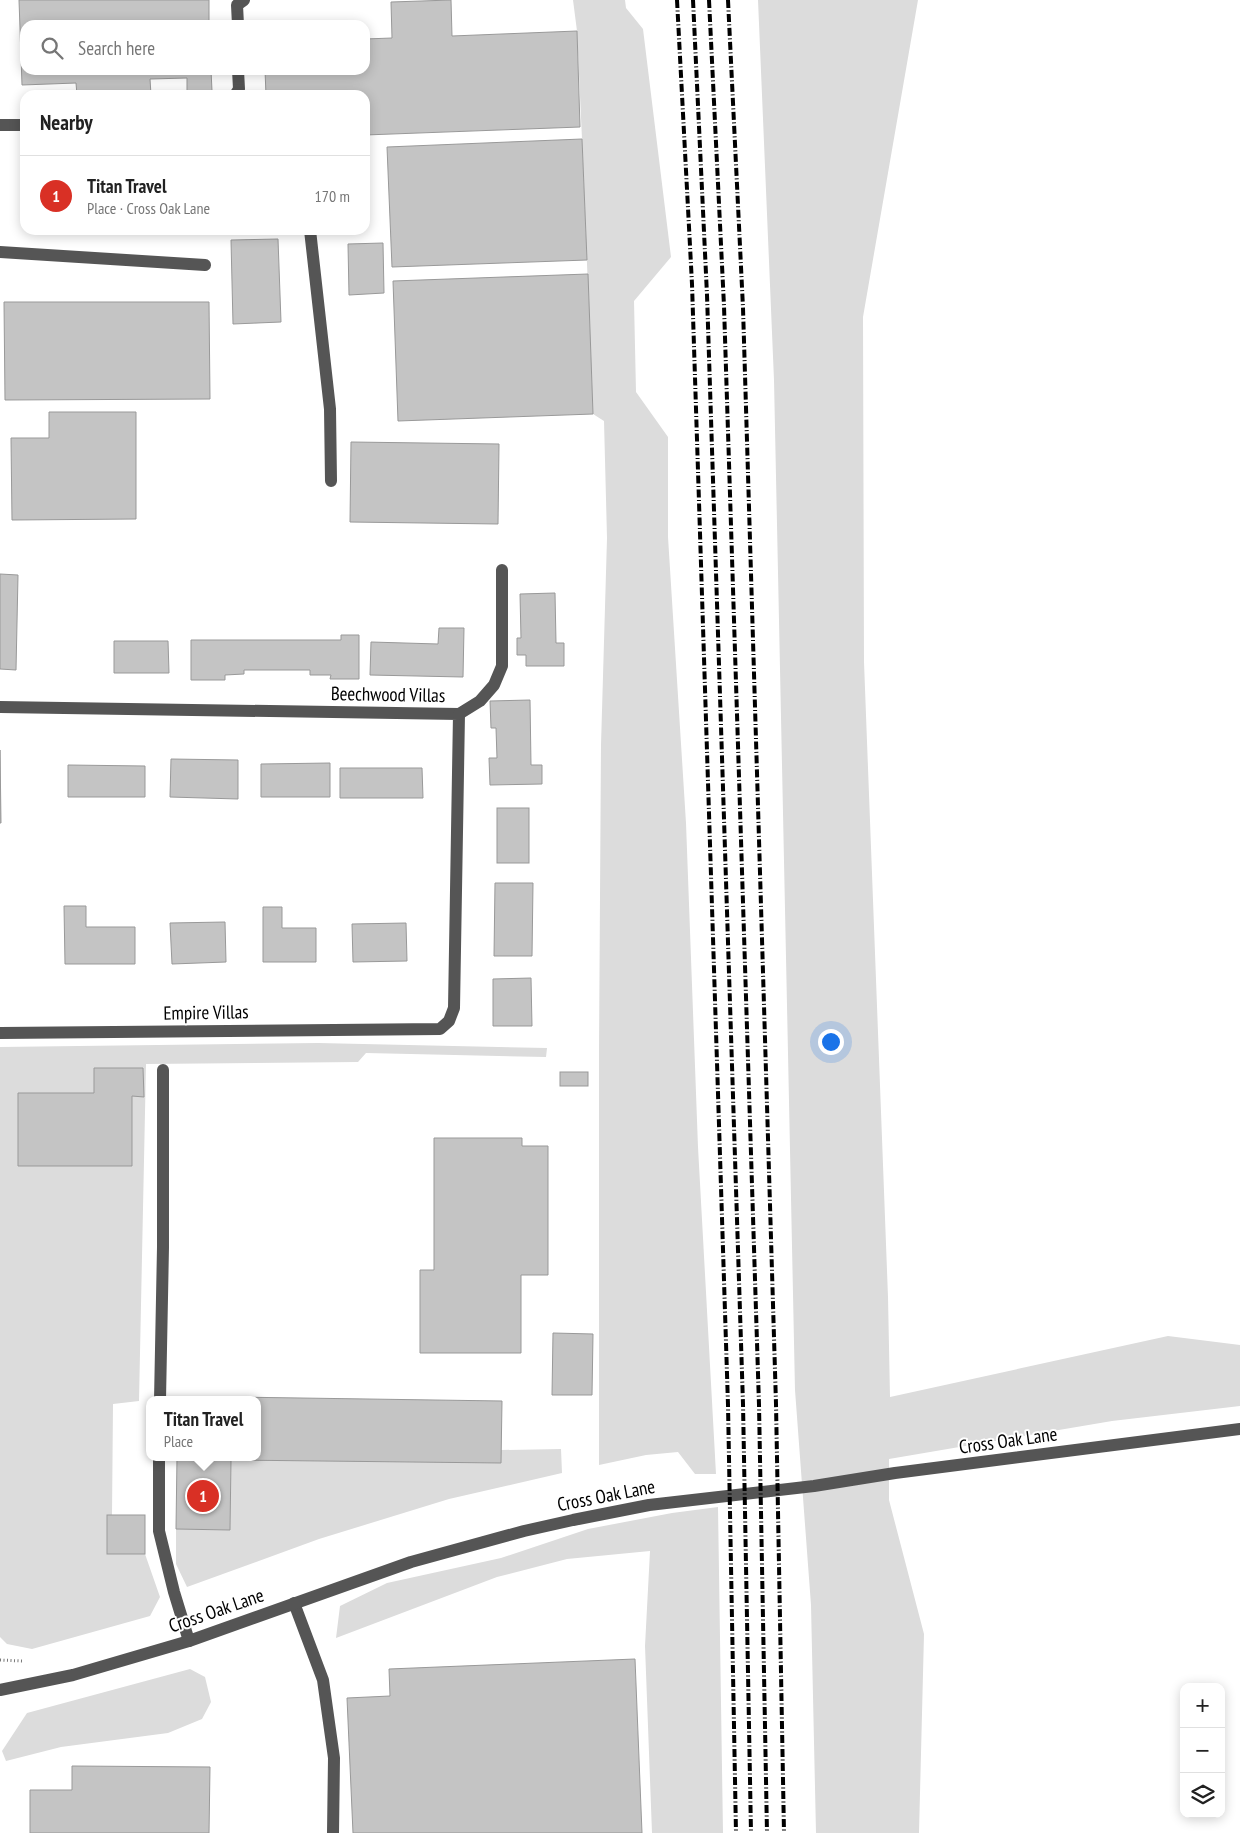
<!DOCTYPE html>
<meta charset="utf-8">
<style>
:root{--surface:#fff;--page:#f2f2f2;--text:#222;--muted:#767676;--line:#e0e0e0;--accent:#d93025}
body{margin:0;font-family:"PT Sans Narrow",sans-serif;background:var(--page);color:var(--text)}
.controls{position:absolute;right:15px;bottom:15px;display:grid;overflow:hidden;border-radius:10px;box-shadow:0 2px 12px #0003}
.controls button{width:45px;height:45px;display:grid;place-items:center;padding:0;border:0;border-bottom:1px solid var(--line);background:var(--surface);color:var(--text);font:25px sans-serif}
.you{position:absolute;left:830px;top:1041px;width:18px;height:18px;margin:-12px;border:4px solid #fff;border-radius:50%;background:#1a73e8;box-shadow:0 0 0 8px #1a73e833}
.badge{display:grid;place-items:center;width:32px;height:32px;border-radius:50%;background:var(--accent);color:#fff;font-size:16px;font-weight:700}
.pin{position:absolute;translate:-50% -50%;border:2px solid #fff;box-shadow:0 1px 5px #0006}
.popup{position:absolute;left:146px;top:1396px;width:115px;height:65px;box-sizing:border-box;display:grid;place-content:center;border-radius:10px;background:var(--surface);filter:drop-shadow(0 1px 4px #0005);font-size:16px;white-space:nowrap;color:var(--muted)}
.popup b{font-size:19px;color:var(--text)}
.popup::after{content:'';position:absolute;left:50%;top:100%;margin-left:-10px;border:10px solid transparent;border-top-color:var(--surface)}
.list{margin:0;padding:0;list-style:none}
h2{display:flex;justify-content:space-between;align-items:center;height:65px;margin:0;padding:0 20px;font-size:21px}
h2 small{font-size:16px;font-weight:400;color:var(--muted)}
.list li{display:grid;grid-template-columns:32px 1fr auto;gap:15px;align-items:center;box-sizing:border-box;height:80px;padding:0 20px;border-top:1px solid var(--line)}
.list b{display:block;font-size:19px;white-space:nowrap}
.list p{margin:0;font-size:16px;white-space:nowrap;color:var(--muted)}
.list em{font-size:16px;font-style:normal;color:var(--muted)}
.icon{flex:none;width:28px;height:28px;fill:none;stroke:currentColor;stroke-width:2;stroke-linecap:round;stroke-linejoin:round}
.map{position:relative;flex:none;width:1240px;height:1833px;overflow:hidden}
.search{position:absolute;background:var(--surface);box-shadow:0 2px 12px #0003;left:20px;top:20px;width:350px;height:55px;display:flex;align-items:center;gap:12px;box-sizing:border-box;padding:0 18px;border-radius:15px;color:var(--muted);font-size:19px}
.panel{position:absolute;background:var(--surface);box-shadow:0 2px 12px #0003;left:20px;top:90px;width:350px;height:145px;border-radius:15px}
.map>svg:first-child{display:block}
.green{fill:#dcdcdc}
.building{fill:#c4c4c4;stroke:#999}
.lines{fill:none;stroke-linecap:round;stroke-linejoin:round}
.path{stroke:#777;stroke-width:3;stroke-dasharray:1 2.5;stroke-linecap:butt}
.minor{stroke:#555;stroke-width:12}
.rail{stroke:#000;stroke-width:4;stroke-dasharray:8 2.5 1 2.5;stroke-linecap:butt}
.labels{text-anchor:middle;stroke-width:4;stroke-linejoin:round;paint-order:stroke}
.street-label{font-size:19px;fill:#000;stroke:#fff}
</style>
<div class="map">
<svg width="1240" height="1833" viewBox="0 0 1240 1833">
<rect width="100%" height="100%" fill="#fff"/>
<g class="green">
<polygon points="573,0 625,0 626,8 643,29 671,257 634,301 636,392 668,437 668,537 686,823 698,1147 716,1474 695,1474 678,1452 646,1455 599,1465 599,1049 601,745 607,538 604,421 593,414 582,139 577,31"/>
<polygon points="758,0 918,0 863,317 864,662 888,1297 890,1397 1168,1336 1240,1345 1240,1406 1112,1421 889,1459 889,1500 924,1634 919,1833 816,1833 811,1605 795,1390 774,380"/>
<polygon points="318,1043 547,1048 546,1057 366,1053 358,1062 146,1064 139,1401 113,1404 112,1515 107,1516 107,1553 145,1554 160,1597 150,1616 32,1649 7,1644 0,1637 0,1047"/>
<polygon points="561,1449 562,1473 449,1499 319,1539 187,1587 176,1564 176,1529 230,1530 231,1460 501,1450"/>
<polygon points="718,1507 723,1833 652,1833 645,1646 650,1551 567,1559 497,1577 336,1638 340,1606 387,1583 501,1558 588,1529 672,1513"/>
<polygon points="190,1669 205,1677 211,1702 202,1719 168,1733 61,1747 6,1761 2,1751 27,1713"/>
</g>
<g class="building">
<polygon points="19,0 209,0 209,25 25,25 25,70 211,70 212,91 187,92 187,78 150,79 151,95 77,95 76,83 22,85"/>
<polygon points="451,0 452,36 577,31 580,127 365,135 365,95 266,95 265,70 365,70 365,39 392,38 391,2"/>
<polygon points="582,139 587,260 392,267 387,147"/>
<polygon points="278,239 281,322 233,324 231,240"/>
<polygon points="383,243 384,293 349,295 348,244"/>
<polygon points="588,274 593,414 398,421 393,281"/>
<polygon points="4,302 209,302 210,399 5,400"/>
<polygon points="49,412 136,412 136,519 12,520 11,438 49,438"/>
<polygon points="351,442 499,444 498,524 350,522"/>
<polygon points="0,574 18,575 16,670 0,669"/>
<polygon points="555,593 556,643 564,643 564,666 526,666 526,655 517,655 517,638 521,638 520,594"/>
<polygon points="439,628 464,628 463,677 370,675 371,642 438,644"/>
<polygon points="341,635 359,635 359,679 330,679 331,675 310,675 310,670 244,670 244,674 225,675 225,680 191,680 191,640 341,640"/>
<polygon points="114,641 168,641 169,673 114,673"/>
<polygon points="530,700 531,765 542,765 542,784 490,785 489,758 497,758 496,728 491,728 490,701"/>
<polygon points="0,750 1,823 0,823"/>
<polygon points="171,759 238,760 238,799 170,797"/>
<polygon points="330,763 330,797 261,797 261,764"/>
<polygon points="68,765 145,766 145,797 68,797"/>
<polygon points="340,768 422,768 423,798 340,798"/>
<rect x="497" y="808" width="32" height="55"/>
<polygon points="495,883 533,883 532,956 494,956"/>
<polygon points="64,906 86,906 86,927 135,927 135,964 65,964"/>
<polygon points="263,907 282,907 282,928 316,928 316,962 263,962"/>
<polygon points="225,922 226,962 172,964 170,923"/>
<polygon points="406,923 407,961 353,962 352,924"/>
<polygon points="531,978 532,1026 493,1026 493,979"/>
<polygon points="94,1068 143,1068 144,1097 132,1096 132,1166 18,1166 18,1093 94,1093"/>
<rect x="560" y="1072" width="28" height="14"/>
<polygon points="434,1138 522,1138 522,1146 548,1146 548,1275 521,1275 521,1353 420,1353 420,1270 434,1270"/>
<polygon points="553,1333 593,1334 592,1395 552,1395"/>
<polygon points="232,1397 502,1401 501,1463 231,1460 230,1530 176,1529 177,1457 257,1457 257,1400 232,1400"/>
<rect x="107" y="1515" width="38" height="39"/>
<polygon points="635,1659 642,1833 353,1833 347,1698 390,1696 389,1669"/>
<polygon points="72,1766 210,1767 209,1833 30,1833 30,1790 72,1790"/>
</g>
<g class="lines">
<polyline class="path" points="0,1660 22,1661"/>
<g class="minor">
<polyline points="238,25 237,5 244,0"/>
<polyline points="235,95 239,89 238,70"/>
<polyline points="0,125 25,125"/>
<polyline points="310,230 330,409 331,481"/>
<polyline points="0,252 205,265"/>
<polyline points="0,707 459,714 454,1008 449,1021 440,1029 0,1033"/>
<polyline points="459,714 480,701 494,685 502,666 502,570"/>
<polyline points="160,1400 163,1247 163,1070"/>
<polyline points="159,1457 159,1531 174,1592 189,1641"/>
<polyline points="294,1603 323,1680 334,1758 333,1833"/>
<polyline points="0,1690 73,1675 189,1641 411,1562 524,1531 573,1520 649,1505 814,1486 895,1473 1240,1429"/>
</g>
<g class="rail">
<polyline points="677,0 692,284 728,1405 736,1833"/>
<polyline points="693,0 707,295 743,1404 751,1833"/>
<polyline points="709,0 724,306 759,1405 767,1833"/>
<polyline points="728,0 743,308 776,1404 784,1833"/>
</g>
</g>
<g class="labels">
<g class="street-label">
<text transform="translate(388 694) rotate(1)" y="7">Beechwood Villas</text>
<text transform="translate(206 1012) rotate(-1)" y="7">Empire Villas</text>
<text transform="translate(1008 1440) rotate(-8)" y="7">Cross Oak Lane</text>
<text transform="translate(606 1495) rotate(-11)" y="7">Cross Oak Lane</text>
<text transform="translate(216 1610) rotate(-19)" y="7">Cross Oak Lane</text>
</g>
</g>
</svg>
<div class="controls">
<button>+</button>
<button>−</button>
<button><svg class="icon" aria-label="layers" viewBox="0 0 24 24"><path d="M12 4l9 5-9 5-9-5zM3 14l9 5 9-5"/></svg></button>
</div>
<div class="you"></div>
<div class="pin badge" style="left:203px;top:1496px">1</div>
<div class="popup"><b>Titan Travel</b>Place</div>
<div class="search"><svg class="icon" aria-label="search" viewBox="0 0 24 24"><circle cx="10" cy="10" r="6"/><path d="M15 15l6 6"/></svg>Search here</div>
<section class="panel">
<h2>Nearby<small></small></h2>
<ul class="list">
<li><span class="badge">1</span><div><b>Titan Travel</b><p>Place · Cross Oak Lane</p></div><em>170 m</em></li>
</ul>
</section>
</div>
